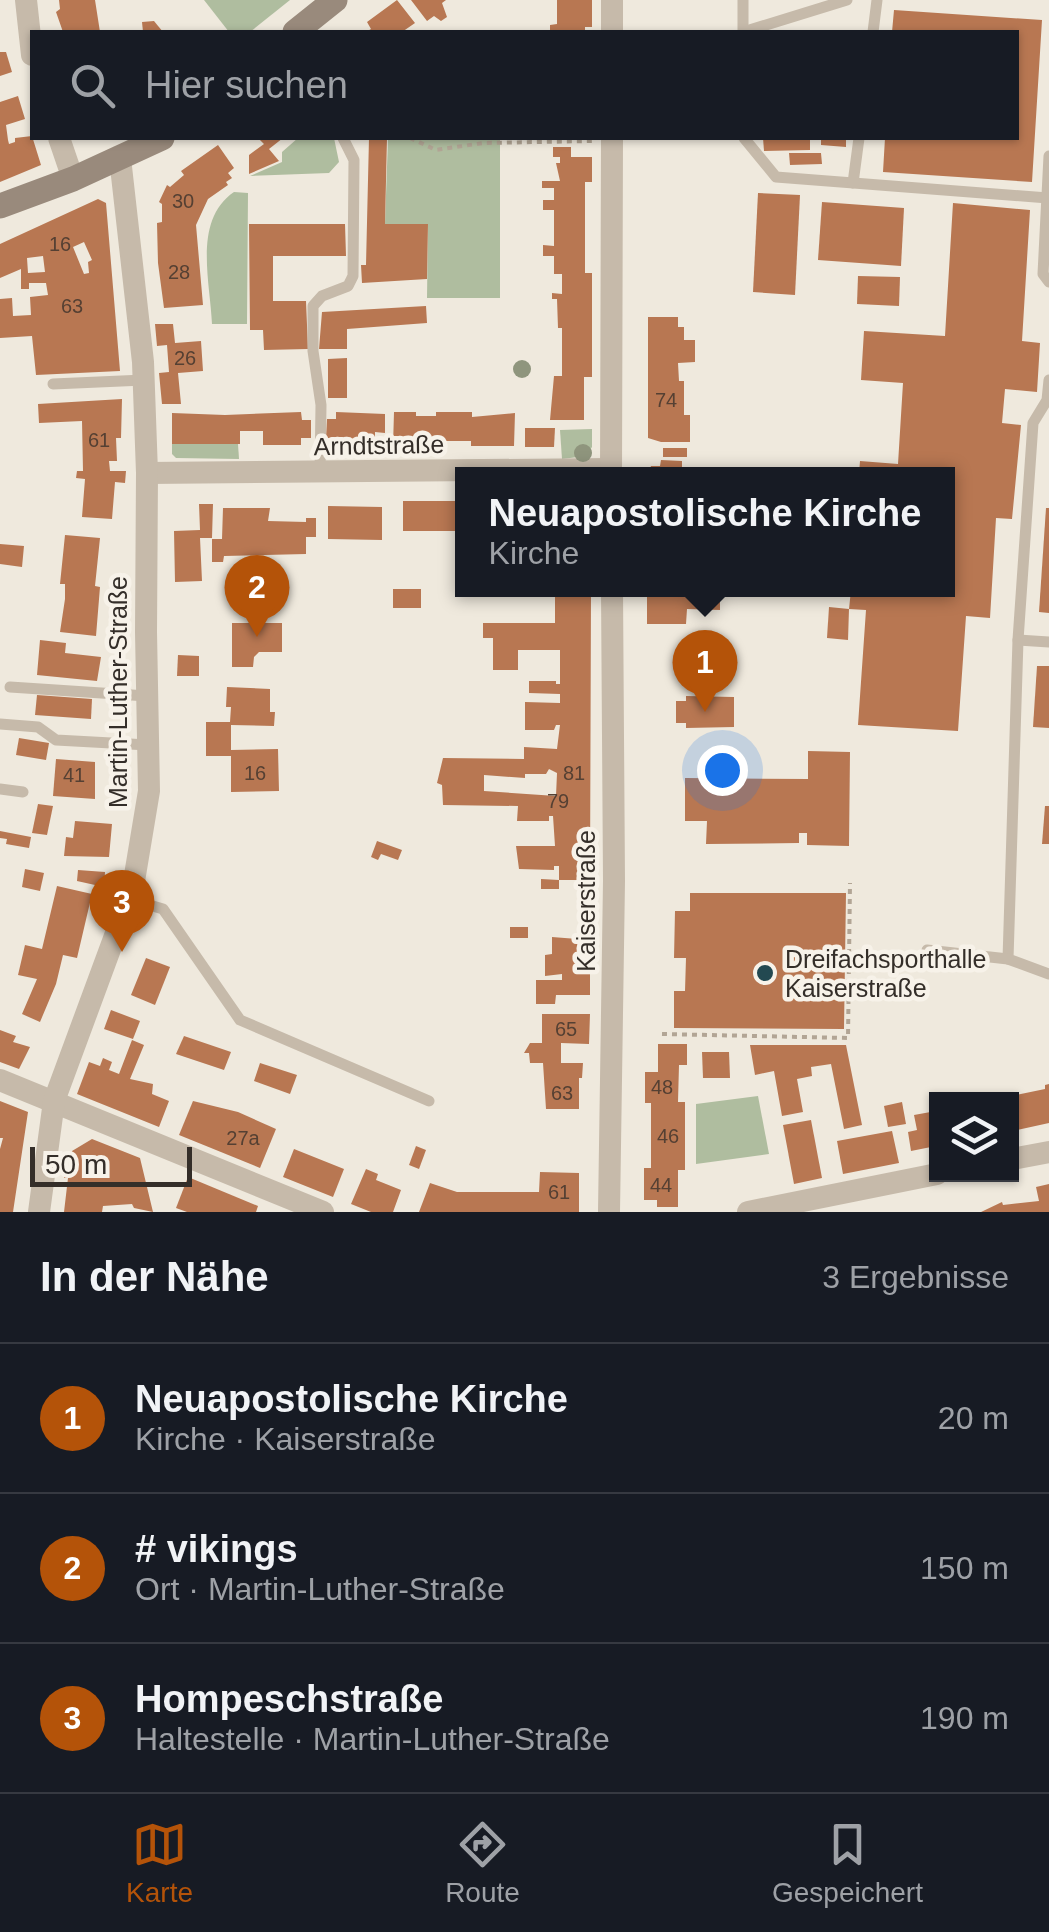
<!DOCTYPE html>
<html lang="de">
<meta charset="utf-8">
<style>
:root{--surface:#171b24;--page:#242831;--text:#f1f3f6;--muted:#9ea1a6;--line:#363941;--accent:#b45309}
body{margin:0;font-family:Helvetica,sans-serif;background:var(--page);color:var(--text)}
.controls{position:absolute;right:30px;bottom:30px;display:grid;overflow:hidden;border-radius:0px;box-shadow:0 2px 8px #0004}
.controls button{width:90px;height:90px;display:grid;place-items:center;padding:0;border:0;border-bottom:2px solid var(--line);background:var(--surface);color:var(--text);font:50px sans-serif}
.scale{position:absolute;left:30px;bottom:25px;width:162px;box-sizing:border-box;padding-left:10px;border:5px solid #342e29;border-top:0;font-size:28px;line-height:35px;white-space:nowrap;color:#342e29;-webkit-text-stroke:8px #f7f2e9;paint-order:stroke}
.you{position:absolute;left:722px;top:770px;width:35px;height:35px;margin:-25px;border:8px solid #fff;border-radius:50%;background:#1a73e8;box-shadow:0 0 0 15px #1a73e833}
.badge{display:grid;place-items:center;width:65px;height:65px;border-radius:50%;background:var(--accent);color:#fff;font-size:32px;font-weight:700}
.pin{position:absolute;translate:-50% -82px;filter:drop-shadow(0 2px 5px #0008)}
.pin::after{content:'';position:absolute;top:52px;width:35px;height:30px;background:inherit;clip-path:polygon(0 0,100% 0,50% 100%)}
.popup{position:absolute;left:455px;top:467px;width:500px;height:130px;box-sizing:border-box;display:grid;place-content:center;border-radius:0px;background:var(--surface);filter:drop-shadow(0 2px 8px #0005);font-size:32px;white-space:nowrap;color:var(--muted)}
.popup b{font-size:38px;color:var(--text)}
.popup::after{content:'';position:absolute;left:50%;top:100%;margin-left:-20px;border:20px solid transparent;border-top-color:var(--surface)}
.list{margin:0;padding:0;list-style:none}
h2{display:flex;justify-content:space-between;align-items:center;height:130px;margin:0;padding:0 40px;font-size:42px}
h2 small{font-size:32px;font-weight:400;color:var(--muted)}
.list li{display:grid;grid-template-columns:65px 1fr auto;gap:30px;align-items:center;box-sizing:border-box;height:150px;padding:0 40px;border-top:2px solid var(--line)}
.list b{display:block;font-size:38px;white-space:nowrap}
.list p{margin:0;font-size:32px;white-space:nowrap;color:var(--muted)}
.list em{font-size:32px;font-style:normal;color:var(--muted)}
.icon{flex:none;width:55px;height:55px;fill:none;stroke:currentColor;stroke-width:2;stroke-linecap:round;stroke-linejoin:round}
.map{position:relative;flex:none;width:1049px;height:1212px;overflow:hidden}
.search{position:absolute;background:var(--surface);box-shadow:0 2px 8px #0004;left:30px;right:30px;top:30px;height:110px;display:flex;align-items:center;gap:25px;box-sizing:border-box;padding:0 35px;border-radius:0px;color:var(--muted);font-size:38px}
.sheet{height:580px;background:var(--surface)}
nav{display:flex;justify-content:space-around;align-items:center;box-sizing:border-box;height:140px;border-top:2px solid var(--line);background:var(--surface);font-size:28px;color:var(--muted)}
nav a{display:grid;justify-items:center;gap:5px}
nav .on{color:var(--accent)}
.map>svg:first-child{display:block}
.green{fill:#afbd9f}
.building{fill:#b87752;fill-rule:evenodd}
.lines{fill:none;stroke-linecap:round;stroke-linejoin:round}
.path{stroke:#b2a595;stroke-width:4;stroke-dasharray:5 5;stroke-linecap:butt}
.service{stroke:#c6baaa;stroke-width:11}
.minor{stroke:#c6baaa;stroke-width:22}
.secondary{stroke:#998a7c;stroke-width:25}
.tree{fill:#8f957d}
.poi-dot{fill:#234951;stroke:#f7f2e9;stroke-width:4}
.labels{text-anchor:middle;stroke-width:9;stroke-linejoin:round;paint-order:stroke}
.number-label{font-size:20px;fill:#554033}
.street-label{font-size:25px;fill:#342e29;stroke:#f7f2e9}
.poi-label{font-size:25px;fill:#342e29;stroke:#f7f2e9;text-anchor:start}
</style>
<div class="map">
<svg width="1049" height="1212" viewBox="0 0 1049 1212">
<rect width="100%" height="100%" fill="#efe9dd"/>
<g class="green">
<polygon points="204,0 290,0 250,32 229,32"/>
<polygon points="298,138 334,138 339,162 329,173 250,176 282,162 282,152"/>
<polygon points="388,138 558,138 500,139 500,298 427,298 428,224 385,224"/>
<path d="M234,192L248,193L247,324H212C210,280 193,220 234,192Z"/>
<polygon points="592,429 592,447 586,456 562,459 560,430"/>
<polygon points="172,444 238,444 239,459 176,458 172,454"/>
<polygon points="758,1096 769,1154 696,1164 696,1104"/>
</g>
<g class="building">
<polygon points="59,0 95,0 100,32 63,32 56,12 60,9"/>
<polygon points="397,0 415,23 402,32 366,32 371,29 367,22"/>
<polygon points="411,0 446,0 442,3 447,17 441,21 434,16 427,21"/>
<polygon points="557,0 592,0 592,27 585,27 585,32 550,32 550,25 557,24"/>
<polygon points="894,10 1042,20 1032,182 883,172 885,138 1016,138 1016,32 892,32"/>
<polygon points="154,21 163,32 143,32 142,22"/>
<polygon points="0,52 6,52 12,72 0,76"/>
<polygon points="18,96 25,119 6,125 8,140 9,144 15,142 15,138 32,136 41,165 0,182 0,102"/>
<polygon points="258,138 283,138 269,149 279,161 249,174 249,155 264,144"/>
<polygon points="369,138 387,138 385,224 428,224 427,279 362,283 361,265 366,265"/>
<polygon points="763,138 810,138 810,150 764,151"/>
<polygon points="821,138 846,138 846,147 821,145"/>
<polygon points="218,145 234,168 228,173 232,178 226,182 228,185 208,199 196,225 203,305 164,308 158,263 157,223 162,222 162,204 159,202 167,185 170,187 184,175 181,171"/>
<polygon points="553,147 571,147 571,157 592,157 592,182 585,182 585,273 592,273 592,377 584,377 584,420 550,420 554,376 562,376 562,328 558,328 557,299 552,299 552,293 562,294 562,274 554,274 554,256 543,256 543,245 554,246 554,210 543,210 543,200 554,200 554,188 542,188 542,181 560,181 556,163 560,163 560,157 553,157"/>
<polygon points="789,153 821,153 822,164 790,165"/>
<polygon points="758,193 800,195 795,295 753,292"/>
<path d="M98,199L106,203L120,371L36,375L32,336L0,338V299L12,298L13,316L31,315L30,297L48,295L46,283H29V289H21V269L0,278V244ZM84,242L92,260L88,262L89,273L84,274L73,247ZM43,256L45,272L28,273L27,258Z"/>
<polygon points="822,202 904,208 901,266 818,260"/>
<polygon points="953,203 1030,210 1022,341 1040,343 1037,392 1005,389 1002,423 1021,425 1012,519 996,518 990,618 966,616 958,731 858,725 866,610 849,609 851,590 948,590 948,474 859,474 860,461 898,464 903,383 861,380 864,331 945,336"/>
<polygon points="249,224 345,224 346,256 273,256 273,301 306,301 308,349 264,350 263,330 250,330"/>
<polygon points="858,276 900,277 899,306 857,304"/>
<polygon points="426,306 427,323 347,329 347,349 319,349 322,312"/>
<polygon points="648,317 678,317 678,327 684,327 684,340 695,340 695,362 678,363 679,381 684,381 684,415 690,415 690,442 661,442 648,438"/>
<polygon points="155,324 173,324 175,343 201,341 203,371 178,373 181,404 162,404 159,373 169,372 167,345 157,346"/>
<polygon points="347,358 347,398 328,398 328,359"/>
<polygon points="122,399 121,438 116,438 117,461 109,461 110,471 126,471 125,483 115,482 112,519 82,517 85,479 76,478 77,471 83,471 82,421 39,423 38,404"/>
<polygon points="301,412 302,420 311,420 311,438 301,438 301,445 263,445 263,431 240,431 240,444 172,444 172,413 225,415"/>
<polygon points="336,412 385,414 385,433 375,432 375,446 336,446 336,438 326,438 327,419 336,419"/>
<polygon points="394,412 416,412 416,416 436,416 436,412 472,412 472,417 515,413 514,446 471,446 471,441 437,441 437,446 393,446"/>
<polygon points="525,428 555,428 554,447 525,447"/>
<rect x="663" y="448" width="24" height="9"/>
<polygon points="661,460 682,461 682,474 648,474 651,466 660,466"/>
<rect x="403" y="501" width="59" height="30"/>
<polygon points="199,504 213,504 212,538 200,538 202,581 175,582 174,531 200,530"/>
<polygon points="328,506 382,507 382,540 328,539"/>
<polygon points="223,508 270,508 268,521 306,522 306,518 316,518 316,537 306,537 306,554 224,556 223,562 212,562 212,539 222,539"/>
<polygon points="1046,508 1049,508 1049,613 1039,612"/>
<polygon points="65,535 100,538 95,586 100,587 96,636 60,632 65,599 65,584 60,584"/>
<polygon points="0,544 24,546 22,567 0,564"/>
<rect x="393" y="589" width="28" height="19"/>
<path d="M555,590H591L590,880H559V866H554V870L519,869L516,846H555L553,816H549V821H517L518,806L443,805L442,785L437,783L443,758L524,759V747L557,749L560,725H556L554,730H525V702L560,703V694L529,693V681H556V684H560V650H518V670H493V638H483V623H555ZM549,769L557,773L556,796L484,791V775L525,778V774H546Z"/>
<polygon points="647,590 735,590 735,597 720,597 720,610 687,609 686,624 647,624"/>
<polygon points="829,607 849,609 848,640 827,638"/>
<polygon points="232,623 282,623 282,652 259,652 254,657 253,667 232,667"/>
<polygon points="40,640 66,643 65,653 101,657 97,681 37,675"/>
<polygon points="178,655 199,656 199,676 177,676"/>
<polygon points="1037,666 1049,666 1049,728 1033,727"/>
<polygon points="227,687 270,689 270,712 275,712 274,726 231,725 231,750 278,749 279,791 231,792 231,756 206,756 206,722 230,722 231,707 226,707"/>
<polygon points="37,695 92,699 91,719 35,715"/>
<polygon points="686,696 734,697 734,727 686,728 686,723 676,723 676,701 686,701"/>
<polygon points="19,738 49,743 46,760 16,755"/>
<polygon points="808,751 850,752 849,846 807,845 807,833 799,833 799,843 706,844 707,821 685,821 685,778 808,779"/>
<polygon points="56,759 95,762 95,799 53,796"/>
<polygon points="38,804 53,806 47,835 32,833"/>
<polygon points="1045,806 1049,806 1049,844 1042,844"/>
<polygon points="75,821 112,824 109,857 64,856 66,837 73,838"/>
<polygon points="0,831 31,837 29,848 6,844 7,839 0,838"/>
<polygon points="377,841 402,850 398,860 381,854 378,860 371,857"/>
<polygon points="25,869 44,873 40,891 22,887"/>
<polygon points="78,870 105,872 104,887 77,881"/>
<polygon points="541,879 559,880 559,889 541,889"/>
<polygon points="57,886 92,894 77,958 63,955 56,984 40,1022 22,1014 37,979 18,975 25,945 42,949"/>
<polygon points="690,893 846,893 844,1029 674,1028 674,991 685,991 686,958 674,958 675,911 690,911"/>
<rect x="510" y="927" width="18" height="11"/>
<polygon points="552,937 590,940 590,995 556,995 555,1004 536,1004 536,980 562,980 562,974 545,976 545,955 552,954"/>
<polygon points="146,958 170,967 155,1005 131,995"/>
<polygon points="111,1010 140,1021 133,1039 104,1029"/>
<polygon points="542,1014 590,1014 589,1044 561,1043 561,1063 583,1063 582,1078 579,1078 579,1109 546,1109 543,1063 530,1063 529,1053 524,1053 530,1043 542,1043"/>
<polygon points="0,1030 16,1036 13,1042 30,1047 19,1069 0,1062"/>
<polygon points="184,1036 231,1052 224,1070 176,1054"/>
<polygon points="132,1040 144,1045 130,1079 153,1084 152,1094 169,1101 159,1127 77,1094 89,1062 100,1066 103,1058 112,1062 109,1070 119,1074"/>
<polygon points="658,1044 687,1044 687,1065 679,1065 678,1102 685,1102 685,1170 678,1170 678,1207 657,1207 657,1200 644,1200 644,1168 651,1168 651,1103 645,1103 645,1072 658,1072"/>
<polygon points="750,1045 846,1045 862,1125 844,1129 831,1064 811,1067 812,1076 797,1079 803,1112 782,1116 774,1071 755,1075"/>
<polygon points="702,1052 729,1052 730,1078 703,1078"/>
<polygon points="260,1063 297,1075 290,1094 254,1081"/>
<polygon points="1049,1084 1049,1123 1012,1131 1012,1100 1001,1098 1045,1089 1045,1085"/>
<polygon points="0,1101 28,1112 13,1212 0,1212 0,1149 3,1138 0,1138"/>
<polygon points="193,1101 238,1112 276,1129 260,1168 179,1135"/>
<polygon points="902,1102 906,1124 888,1127 884,1106"/>
<polygon points="936,1111 936,1146 911,1151 908,1132 917,1130 914,1115"/>
<polygon points="811,1120 822,1178 794,1184 783,1125"/>
<polygon points="892,1131 899,1163 843,1174 837,1141"/>
<polygon points="92,1139 140,1158 153,1212 134,1208 132,1204 103,1206 102,1212 64,1212 68,1178 64,1178 65,1168 70,1169 72,1151"/>
<polygon points="416,1146 426,1150 419,1169 409,1165"/>
<polygon points="294,1149 344,1169 333,1197 283,1177"/>
<polygon points="366,1169 378,1174 376,1180 401,1190 393,1212 371,1212 351,1204"/>
<polygon points="540,1172 579,1173 579,1212 419,1212 430,1183 457,1192 539,1192"/>
<polygon points="188,1177 258,1206 256,1212 187,1212 176,1208"/>
<polygon points="1049,1184 1049,1212 981,1212 1002,1202 1003,1205 1039,1201 1036,1187"/>
</g>
<g class="lines">
<g class="path">
<polyline points="410,138 436,150 483,143 592,141"/>
<polyline points="662,1034 848,1038 850,883"/>
</g>
<g class="service">
<polyline points="743,0 743,32"/>
<polyline points="743,32 847,0"/>
<polyline points="873,32 877,0"/>
<polyline points="744,138 776,177 1048,198"/>
<polyline points="1049,156 1043,274 1049,282"/>
<polyline points="853,183 859,138"/>
<polyline points="1049,380 1047,400 1033,423 1018,640 1008,959 1049,974"/>
<polyline points="53,384 144,380"/>
<polyline points="320,473 321,405 313,351 313,306 322,296 348,286 353,276 354,160 343,138"/>
<polyline points="1018,640 1049,642"/>
<polyline points="10,687 147,696"/>
<polyline points="0,724 38,727 56,740 148,745"/>
<polyline points="0,789 23,792"/>
<polyline points="129,899 163,909 240,1020 429,1101"/>
<polyline points="927,950 1008,959"/>
</g>
<g class="minor">
<polyline points="26,0 32,55"/>
<polyline points="612,0 612,32"/>
<polyline points="59,138 73,179"/>
<polyline points="147,473 611,469"/>
<polyline points="611,474 612,138"/>
<polyline points="0,1080 323,1212"/>
<polyline points="1012,1159 1049,1152"/>
<polyline points="39,1212 54,1101 133,887 149,791 146,632 147,473 143,362 120,158"/>
<polyline points="609,1212 614,881 612,590"/>
<polyline points="748,1212 937,1174"/>
</g>
<g class="secondary">
<polyline points="295,32 335,0"/>
<polyline points="0,206 73,179 162,138"/>
</g>
</g>
<g class="tree">
<circle cx="522" cy="369" r="9"/>
<circle cx="583" cy="453" r="9"/>
</g>
<circle class="poi-dot" cx="765" cy="973" r="10"/>
<g class="labels">
<g class="number-label">
<text x="183" y="208">30</text>
<text x="60" y="251">16</text>
<text x="179" y="279">28</text>
<text x="72" y="313">63</text>
<text x="185" y="365">26</text>
<text x="666" y="407">74</text>
<text x="99" y="447">61</text>
<text x="255" y="780">16</text>
<text x="574" y="780">81</text>
<text x="74" y="782">41</text>
<text x="558" y="808">79</text>
<text x="566" y="1036">65</text>
<text x="662" y="1094">48</text>
<text x="562" y="1100">63</text>
<text x="668" y="1143">46</text>
<text x="243" y="1145">27a</text>
<text x="661" y="1192">44</text>
<text x="559" y="1199">61</text>
</g>
<g class="street-label">
<text transform="translate(379 445) rotate(-1)" y="9">Arndtstraße</text>
<text transform="translate(118 692) rotate(-90)" y="9">Martin-Luther-Straße</text>
<text transform="translate(586 901) rotate(-90)" y="9">Kaiserstraße</text>
</g>
<g class="poi-label">
<text x="785" y="968">Dreifachsporthalle<tspan x="785" dy="29">Kaiserstraße</tspan></text>
</g>
</g>
</svg>
<div class="controls">
<button><svg class="icon" aria-label="layers" viewBox="0 0 24 24"><path d="M12 4l9 5-9 5-9-5zM3 14l9 5 9-5"/></svg></button>
</div>
<div class="scale">50 m</div>
<div class="you"></div>
<div class="pin badge" style="left:705px;top:712px">1</div>
<div class="popup"><b>Neuapostolische Kirche</b>Kirche</div>
<div class="pin badge" style="left:257px;top:637px">2</div>
<div class="pin badge" style="left:122px;top:952px">3</div>
<div class="search"><svg class="icon" aria-label="search" viewBox="0 0 24 24"><circle cx="10" cy="10" r="6"/><path d="M15 15l6 6"/></svg>Hier suchen</div>
</div>
<section class="sheet">
<h2>In der Nähe<small>3 Ergebnisse</small></h2>
<ul class="list">
<li><span class="badge">1</span><div><b>Neuapostolische Kirche</b><p>Kirche · Kaiserstraße</p></div><em>20 m</em></li>
<li><span class="badge">2</span><div><b># vikings</b><p>Ort · Martin-Luther-Straße</p></div><em>150 m</em></li>
<li><span class="badge">3</span><div><b>Hompeschstraße</b><p>Haltestelle · Martin-Luther-Straße</p></div><em>190 m</em></li>
</ul>
</section>
<nav>
<a class="on"><svg class="icon" aria-label="map" viewBox="0 0 24 24"><path d="M3 6l6-2 6 2 6-2v14l-6 2-6-2-6 2zM9 4v14M15 6v14"/></svg>Karte</a>
<a><svg class="icon" aria-label="directions" viewBox="0 0 24 24"><path d="M12 3l9 9-9 9-9-9zM9 14v-3h6M13 9l2 2-2 2"/></svg>Route</a>
<a><svg class="icon" aria-label="saved" viewBox="0 0 24 24"><path d="M7 4h10v16l-5-4-5 4z"/></svg>Gespeichert</a>
</nav>
